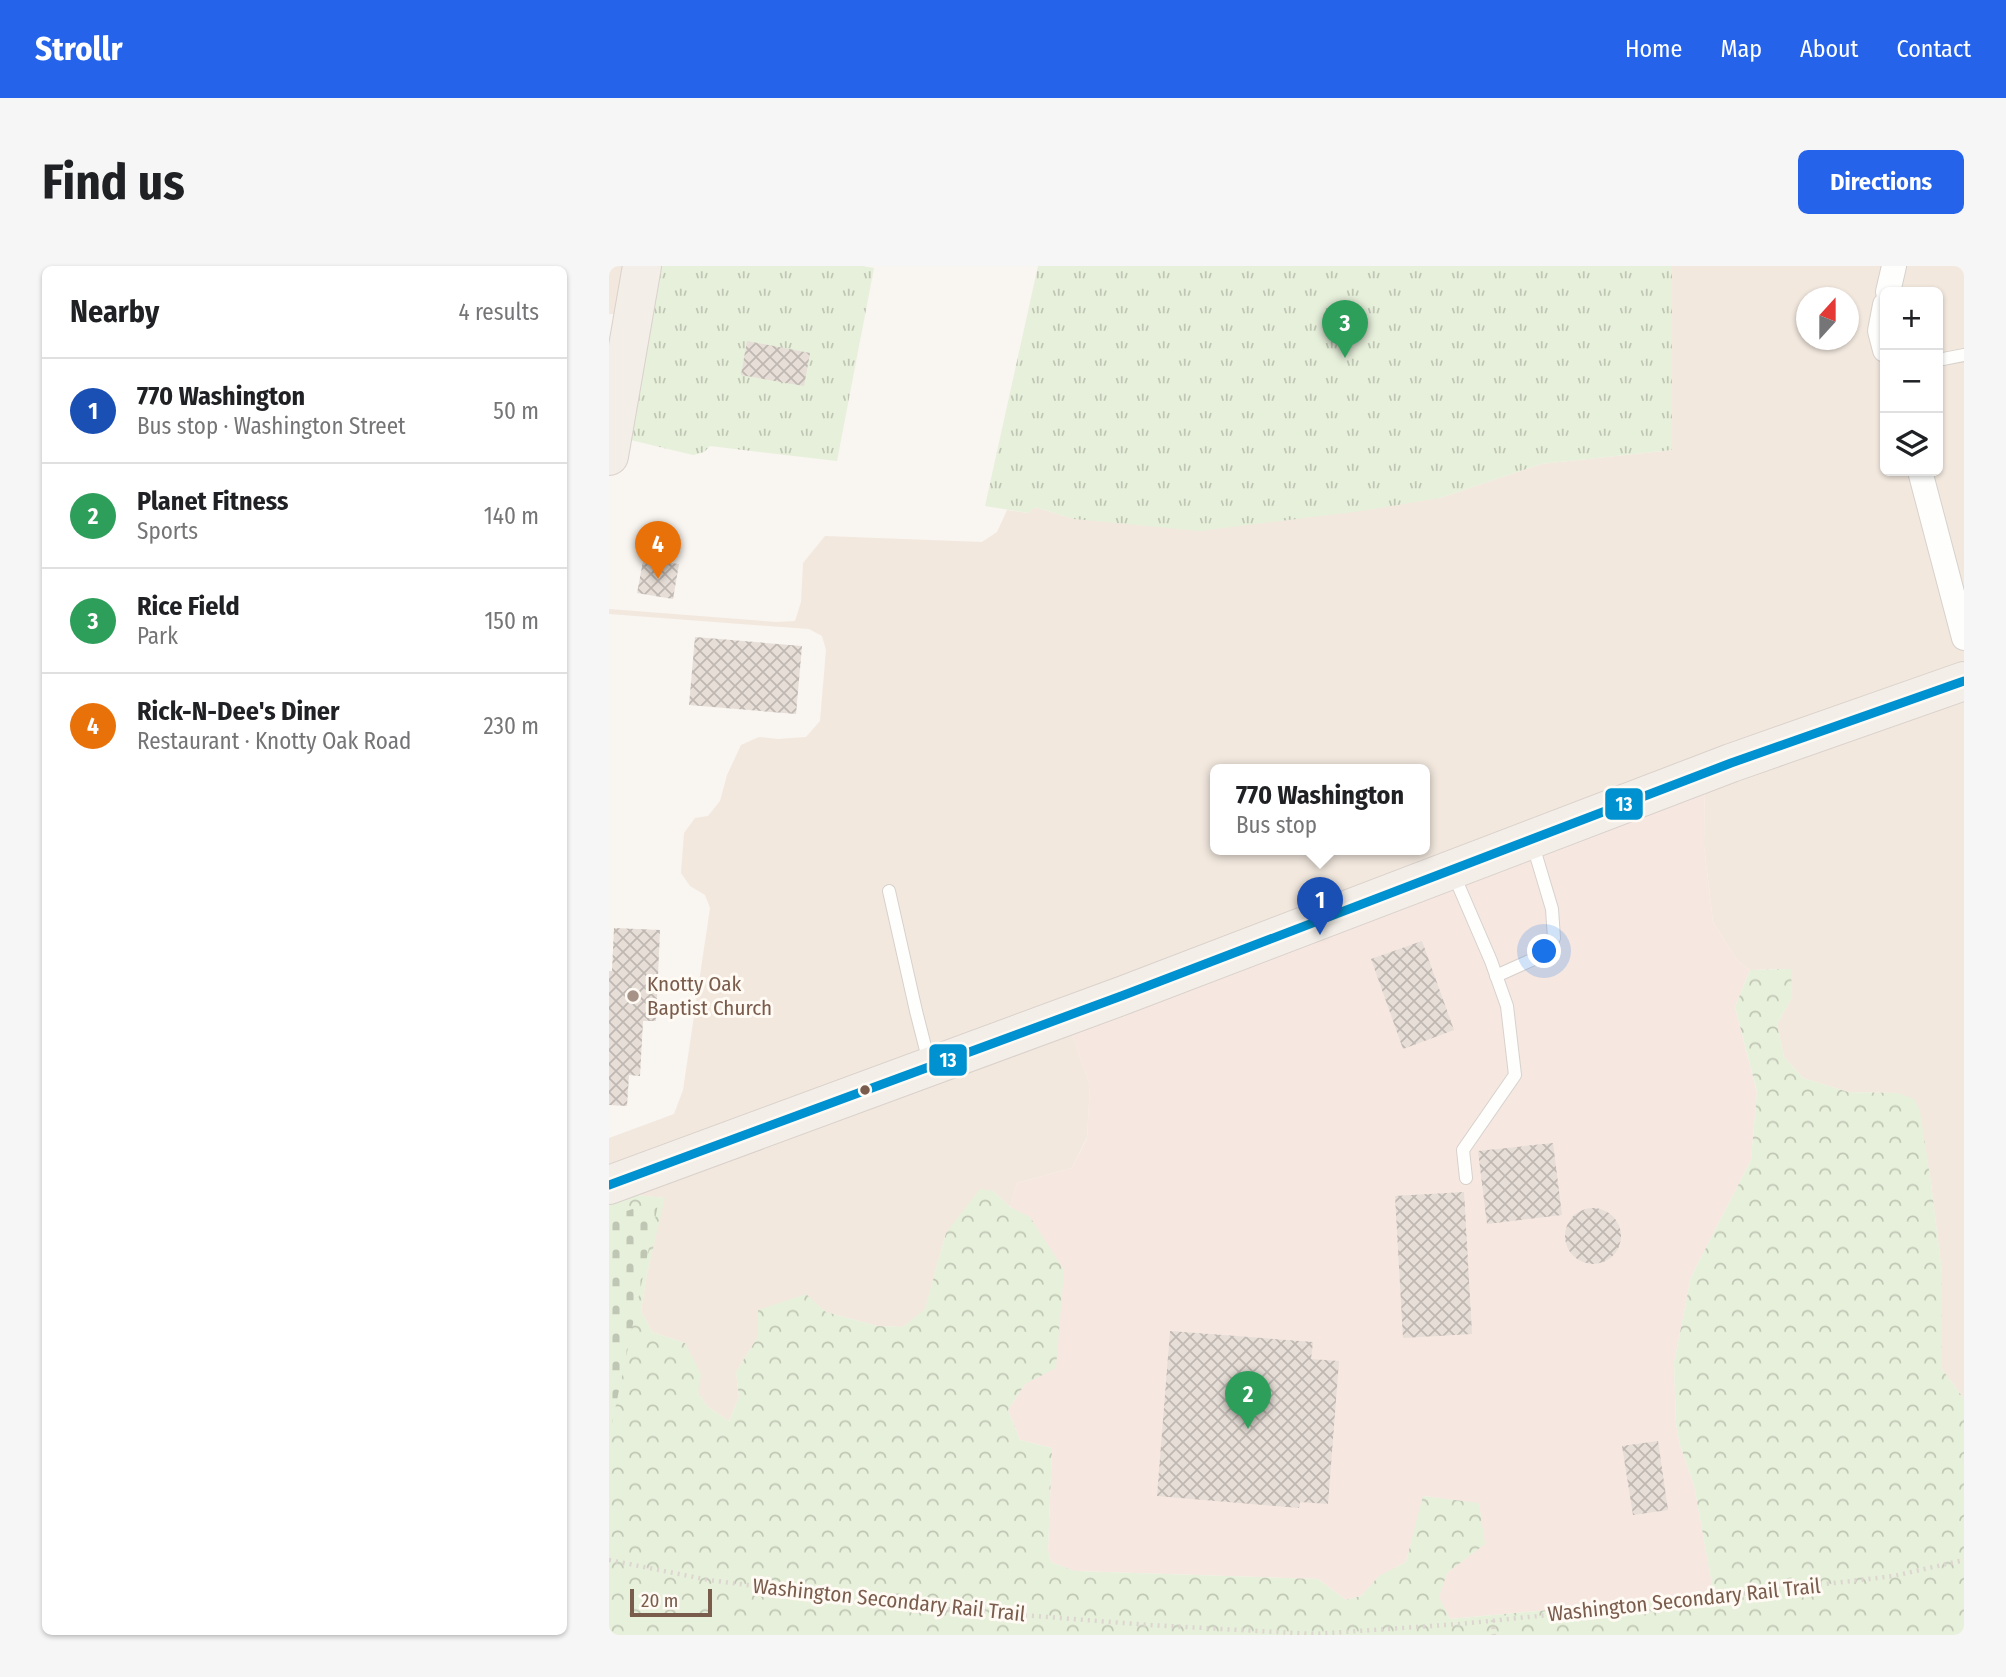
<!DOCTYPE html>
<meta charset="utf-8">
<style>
:root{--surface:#fff;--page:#f6f6f6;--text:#202124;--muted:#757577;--line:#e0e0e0;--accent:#2563eb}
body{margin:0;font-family:"Fira Sans Condensed",sans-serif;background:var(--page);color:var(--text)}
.controls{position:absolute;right:21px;top:21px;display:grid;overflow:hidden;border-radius:10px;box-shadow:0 2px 5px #0004}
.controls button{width:63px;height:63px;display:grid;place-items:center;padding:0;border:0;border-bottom:2px solid var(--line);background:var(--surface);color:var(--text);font:35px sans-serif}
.compass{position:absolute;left:1187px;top:21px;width:63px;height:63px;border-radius:50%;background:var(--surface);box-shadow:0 2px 5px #0004;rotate:21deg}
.scale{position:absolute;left:21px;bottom:18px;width:82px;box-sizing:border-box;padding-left:7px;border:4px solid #7a5c4d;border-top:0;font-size:19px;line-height:24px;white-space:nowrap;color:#7a5c4d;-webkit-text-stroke:5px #fffaf3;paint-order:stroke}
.you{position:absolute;left:936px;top:686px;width:24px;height:24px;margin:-18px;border:5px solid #fff;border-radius:50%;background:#1a73e8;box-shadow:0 0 0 10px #1a73e833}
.badge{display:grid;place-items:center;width:46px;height:46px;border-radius:50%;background:var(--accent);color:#fff;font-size:23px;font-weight:700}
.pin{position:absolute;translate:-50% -58px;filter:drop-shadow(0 2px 4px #0008)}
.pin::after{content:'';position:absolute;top:37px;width:24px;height:21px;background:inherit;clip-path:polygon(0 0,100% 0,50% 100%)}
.popup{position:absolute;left:601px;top:498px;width:220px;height:91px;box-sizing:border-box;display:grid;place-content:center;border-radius:10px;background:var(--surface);filter:drop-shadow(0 2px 5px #0005);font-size:23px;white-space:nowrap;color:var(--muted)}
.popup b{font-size:26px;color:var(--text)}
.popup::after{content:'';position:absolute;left:50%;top:100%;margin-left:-14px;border:14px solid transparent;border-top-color:var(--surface)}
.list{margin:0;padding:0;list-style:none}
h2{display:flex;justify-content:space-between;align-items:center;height:91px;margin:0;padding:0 28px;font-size:30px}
h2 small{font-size:23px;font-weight:400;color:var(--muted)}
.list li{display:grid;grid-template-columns:46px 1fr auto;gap:21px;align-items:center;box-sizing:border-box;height:105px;padding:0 28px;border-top:2px solid var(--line)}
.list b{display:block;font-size:26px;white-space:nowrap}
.list p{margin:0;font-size:23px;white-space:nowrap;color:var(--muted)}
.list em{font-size:23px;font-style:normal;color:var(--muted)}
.icon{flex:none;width:38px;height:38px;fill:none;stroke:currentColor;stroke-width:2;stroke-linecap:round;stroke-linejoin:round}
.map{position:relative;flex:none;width:1355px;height:1369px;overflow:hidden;border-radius:10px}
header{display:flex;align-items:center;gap:42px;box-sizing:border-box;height:98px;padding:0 35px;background:var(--accent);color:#fff}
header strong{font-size:33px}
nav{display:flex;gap:38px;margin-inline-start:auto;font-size:24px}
.intro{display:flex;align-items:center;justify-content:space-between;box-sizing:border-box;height:168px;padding:0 42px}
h1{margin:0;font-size:49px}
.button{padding:18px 32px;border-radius:10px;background:var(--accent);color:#fff;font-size:24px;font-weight:700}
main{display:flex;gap:42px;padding:0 42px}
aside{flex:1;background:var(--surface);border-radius:10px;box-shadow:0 2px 5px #0004}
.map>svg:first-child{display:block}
.residential{fill:#f2e8de;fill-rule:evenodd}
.commercial{fill:#f6e8e1}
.forest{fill:url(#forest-crowns)}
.cemetery{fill:url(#cemetery-stones)}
.park{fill:url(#park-tufts)}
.building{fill:url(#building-cross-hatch)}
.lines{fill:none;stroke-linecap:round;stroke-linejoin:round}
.lane-casing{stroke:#d7d1cb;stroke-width:14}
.street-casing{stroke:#d7d1cb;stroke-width:26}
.primary-casing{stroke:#dad1cc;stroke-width:40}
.path{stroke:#dcd5d0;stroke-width:4.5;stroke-dasharray:2 5;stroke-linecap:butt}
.lane{stroke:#fefefd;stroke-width:12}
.street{stroke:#fefefd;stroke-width:24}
.primary{stroke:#f3eee8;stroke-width:38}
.bus-1-casing{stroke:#fffaf3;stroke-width:14}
.bus-1{stroke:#0092d0;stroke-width:9}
.poi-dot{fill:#a69286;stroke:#fffaf3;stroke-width:2.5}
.bus-dot{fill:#7a5c4d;stroke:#fffaf3;stroke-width:2.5}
.labels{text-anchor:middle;stroke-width:6;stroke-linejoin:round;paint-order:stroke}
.poi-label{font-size:21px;fill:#7a5c4d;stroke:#fffaf3;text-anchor:start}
.street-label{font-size:21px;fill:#7a5c4d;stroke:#fffaf3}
.line-badge{stroke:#fffaf3;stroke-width:2.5}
.badge-label{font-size:19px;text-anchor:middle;font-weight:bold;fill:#fff}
</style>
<header>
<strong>Strollr</strong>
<nav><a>Home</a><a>Map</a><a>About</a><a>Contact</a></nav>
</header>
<div class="intro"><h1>Find us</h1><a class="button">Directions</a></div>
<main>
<aside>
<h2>Nearby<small>4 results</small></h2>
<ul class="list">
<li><span class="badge" style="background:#1a4fb4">1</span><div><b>770 Washington</b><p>Bus stop · Washington Street</p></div><em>50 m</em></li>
<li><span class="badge" style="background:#2e9e5b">2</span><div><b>Planet Fitness</b><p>Sports</p></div><em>140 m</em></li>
<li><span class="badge" style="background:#2e9e5b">3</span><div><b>Rice Field</b><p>Park</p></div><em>150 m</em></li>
<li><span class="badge" style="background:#e8710a">4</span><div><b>Rick-N-Dee's Diner</b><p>Restaurant · Knotty Oak Road</p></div><em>230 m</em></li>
</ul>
</aside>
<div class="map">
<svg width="1355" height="1369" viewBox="0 0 1355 1369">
<defs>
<pattern id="forest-crowns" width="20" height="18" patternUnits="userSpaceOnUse" patternTransform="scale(1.75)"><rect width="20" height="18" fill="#e7f0db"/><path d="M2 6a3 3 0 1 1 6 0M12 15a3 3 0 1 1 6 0" fill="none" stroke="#c0c6b4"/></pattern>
<pattern id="cemetery-stones" width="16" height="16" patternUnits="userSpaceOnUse" patternTransform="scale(1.75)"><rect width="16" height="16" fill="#e7f0db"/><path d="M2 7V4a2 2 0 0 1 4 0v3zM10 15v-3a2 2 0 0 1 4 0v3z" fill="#c0c6b4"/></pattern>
<pattern id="park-tufts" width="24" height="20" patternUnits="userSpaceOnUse" patternTransform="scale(1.75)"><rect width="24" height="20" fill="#e7f0db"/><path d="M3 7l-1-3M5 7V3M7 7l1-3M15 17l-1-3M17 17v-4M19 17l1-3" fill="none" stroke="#c0c6b4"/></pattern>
<pattern id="building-cross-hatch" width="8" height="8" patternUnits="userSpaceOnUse" patternTransform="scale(1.75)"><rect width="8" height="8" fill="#e6ded7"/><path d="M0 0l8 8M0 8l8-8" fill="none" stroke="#bfb7b1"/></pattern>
</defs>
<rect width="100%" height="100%" fill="#f9f5f0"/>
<g class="residential">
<polygon points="0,0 34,0 26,48 0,48"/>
<path d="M1063,0H1355V1133L1333,1103V1007L1322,917L1310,845L1289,827L1239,826L1194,812L1175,791L1168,758L1183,731L1181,703L1141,704L1128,694L1104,656L1095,579L1096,518L457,753L481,819L478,871L463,902L408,917L401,941L384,925L337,967L316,1044L294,1061L268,1060L217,1046L197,1029L148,1072L127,1106L130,1131L120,1155L99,1141L89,1127L76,1077L43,1066L32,1045L38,1008L55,932L0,926V872L65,848L74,824L101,642L96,629L81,620L72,607L75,567L86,552L99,550L111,535L118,509L132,479L150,471L169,473L197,471L211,455L217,384L213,370L200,363L0,348V343L167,356L186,355L192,336L194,297L216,270L373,276L388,266L398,244L419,247L426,241L465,253L831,232L932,198L1063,184ZM1276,26H1329V205H1276ZM1198,32H1240V74H1198ZM606,503H816V583H606Z"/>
</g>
<polygon class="commercial" points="1096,518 1095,579 1104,656 1128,694 1141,704 1126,741 1148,827 1142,894 1082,1011 1065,1097 1067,1158 1071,1179 1085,1219 1105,1329 841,1353 829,1331 838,1307 875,1278 870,1238 815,1230 797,1296 771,1310 752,1330 737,1334 709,1313 465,1305 442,1296 439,1284 443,1182 411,1174 399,1144 416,1118 421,952 401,941 408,917 463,902 478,872 481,819 457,753"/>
<polygon class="forest" points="1182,703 1183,731 1168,758 1175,791 1194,812 1239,826 1289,827 1305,833 1311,845 1322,917 1333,1007 1333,1103 1355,1133 1355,1369 0,1369 0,926 56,932 38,1008 32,1045 43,1066 76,1077 92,1108 89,1127 99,1141 120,1155 130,1131 127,1106 148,1072 149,1044 197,1028 217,1046 268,1060 294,1061 316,1043 337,967 371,923 384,925 401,941 421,951 455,1004 447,1102 416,1118 399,1144 411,1174 443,1182 439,1284 442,1296 466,1305 709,1313 737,1334 752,1330 770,1310 797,1296 814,1230 870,1237 876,1278 838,1307 830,1331 841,1353 1105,1329 1085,1219 1071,1179 1067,1158 1065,1097 1082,1011 1142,894 1148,826 1126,741 1141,704"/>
<polygon class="cemetery" points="50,934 0,1172 0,951"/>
<g class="park">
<polygon points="35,0 253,0 265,2 228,195 101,180 95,186 84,189 5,170"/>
<polygon points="429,0 1063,0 1063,184 932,198 831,232 753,245 590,265 465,253 426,241 419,247 376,240"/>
</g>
<g class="building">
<polygon points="138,75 201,87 195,120 132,109"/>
<polygon points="36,285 63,290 62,297 70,298 64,333 28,327"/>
<polygon points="86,371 193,380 187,448 80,439"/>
<polygon points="5,662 51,664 47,755 34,755 31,810 20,809 18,840 0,839 0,705 3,705"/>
<polygon points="813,675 845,764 794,783 762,693"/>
<polygon points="944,877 953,949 878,958 869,885"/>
<polygon points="855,926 863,1068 794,1072 786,930"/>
<circle cx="984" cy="970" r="28"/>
<polygon points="561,1065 704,1076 702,1093 730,1095 719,1238 691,1236 690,1242 548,1230"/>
<polygon points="1049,1175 1059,1244 1024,1249 1013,1180"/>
</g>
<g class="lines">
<defs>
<g id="lane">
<polyline points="1329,94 1355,89"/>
<polyline points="844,607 882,695 898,740 906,809 854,884 857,912"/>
<polyline points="280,625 307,745 320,796"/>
<polyline points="887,710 936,688 945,672 943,643 923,576"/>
</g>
<g id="street">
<polyline points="1279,26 1285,0"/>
<polyline points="1276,39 1271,65 1276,84"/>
<polyline points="1311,205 1355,372"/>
</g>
<g id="primary">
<polyline points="0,190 33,0"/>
<polyline points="0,919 515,729 1122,497 1355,415"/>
</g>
</defs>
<use href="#lane" class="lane-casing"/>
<use href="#street" class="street-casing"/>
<use href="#primary" class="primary-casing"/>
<g class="path">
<polyline points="0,1294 100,1314 299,1340 540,1359 705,1368 851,1358 1037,1339 1285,1310 1355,1294"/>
<polyline points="884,1354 885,1369"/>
</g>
<use href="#lane" class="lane"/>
<use href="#street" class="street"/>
<use href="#primary" class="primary"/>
<defs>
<polyline id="bus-1" points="0,919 515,729 1122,497 1355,415"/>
</defs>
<use href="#bus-1" class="bus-1-casing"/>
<use href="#bus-1" class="bus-1"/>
</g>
<circle class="poi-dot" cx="24" cy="730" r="7"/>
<circle class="bus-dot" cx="256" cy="824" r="6"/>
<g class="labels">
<g class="poi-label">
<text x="38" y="725">Knotty Oak<tspan x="38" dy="24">Baptist Church</tspan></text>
</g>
<g class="street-label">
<text transform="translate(280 1334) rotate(6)" y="7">Washington Secondary Rail Trail</text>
<text transform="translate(1075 1334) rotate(-6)" y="7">Washington Secondary Rail Trail</text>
</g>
</g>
<g class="line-badge">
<rect x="995" y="521" width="40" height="34" rx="7" fill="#0092d0"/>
<rect x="319" y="777" width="40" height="34" rx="7" fill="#0092d0"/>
</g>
<g class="badge-label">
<text x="1015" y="545">13</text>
<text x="339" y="801">13</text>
</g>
</svg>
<div class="controls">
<button>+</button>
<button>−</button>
<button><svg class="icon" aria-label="layers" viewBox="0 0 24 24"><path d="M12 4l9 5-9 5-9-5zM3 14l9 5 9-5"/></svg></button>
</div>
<svg class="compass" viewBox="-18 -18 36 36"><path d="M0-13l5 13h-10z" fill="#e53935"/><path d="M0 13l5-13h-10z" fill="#757577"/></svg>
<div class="scale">20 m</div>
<div class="you"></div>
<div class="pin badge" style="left:711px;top:669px;background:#1a4fb4">1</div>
<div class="popup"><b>770 Washington</b>Bus stop</div>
<div class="pin badge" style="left:639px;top:1163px;background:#2e9e5b">2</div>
<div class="pin badge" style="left:736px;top:92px;background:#2e9e5b">3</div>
<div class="pin badge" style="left:49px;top:313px;background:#e8710a">4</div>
</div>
</main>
